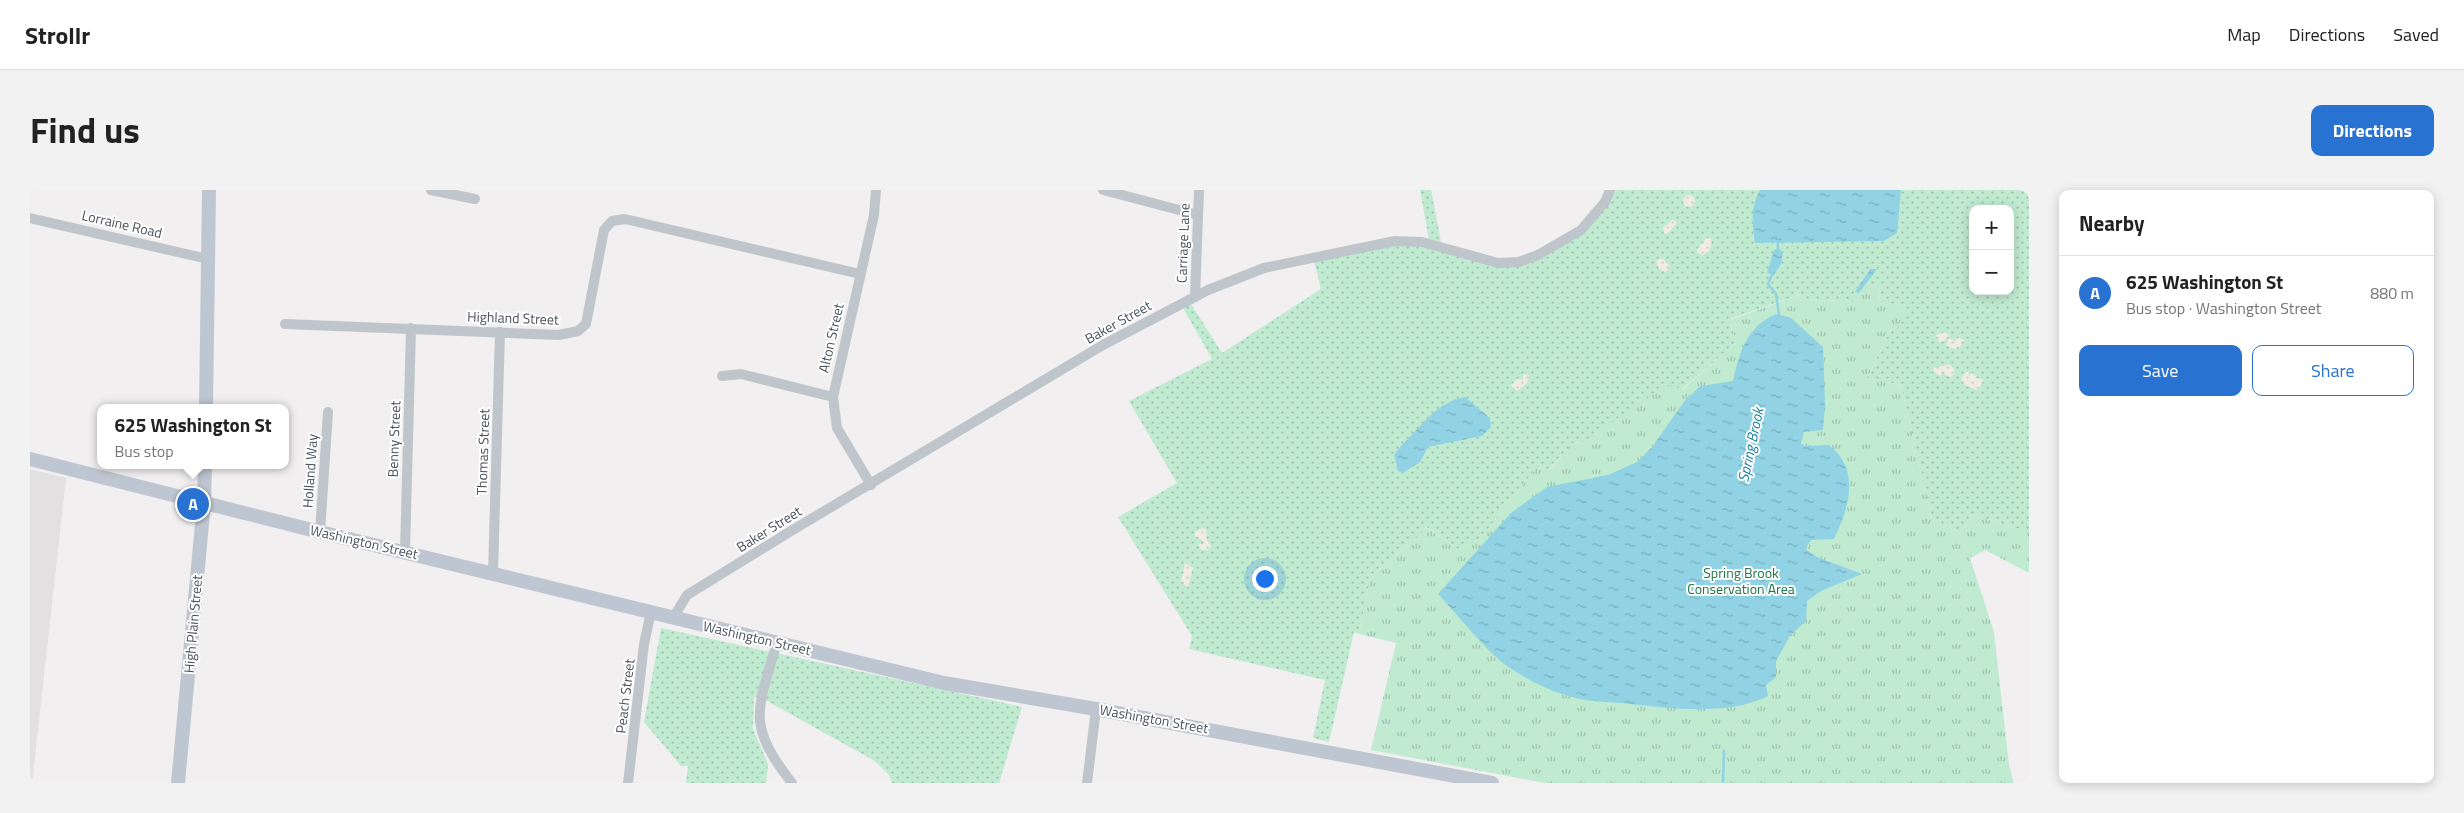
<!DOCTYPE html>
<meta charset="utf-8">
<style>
:root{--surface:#fff;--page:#f2f2f2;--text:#222;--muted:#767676;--line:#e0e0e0;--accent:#2872d1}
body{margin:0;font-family:"Titillium Web",sans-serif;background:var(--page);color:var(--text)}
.controls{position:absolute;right:15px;top:15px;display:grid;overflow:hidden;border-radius:10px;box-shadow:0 2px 12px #0003}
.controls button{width:45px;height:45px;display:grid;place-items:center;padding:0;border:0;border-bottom:1px solid var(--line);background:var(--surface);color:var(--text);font:25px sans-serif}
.you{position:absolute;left:1234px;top:388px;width:18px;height:18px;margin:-12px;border:4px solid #fff;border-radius:50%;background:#1a73e8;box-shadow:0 0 0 8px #1a73e833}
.badge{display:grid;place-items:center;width:32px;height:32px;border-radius:50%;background:var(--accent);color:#fff;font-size:16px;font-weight:700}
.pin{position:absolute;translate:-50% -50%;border:2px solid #fff;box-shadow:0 1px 5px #0006}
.popup{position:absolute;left:67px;top:214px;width:192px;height:65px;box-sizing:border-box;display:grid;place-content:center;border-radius:10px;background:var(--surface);filter:drop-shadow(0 1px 4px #0005);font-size:16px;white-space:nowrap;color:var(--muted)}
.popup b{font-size:19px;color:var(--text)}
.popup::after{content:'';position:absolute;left:50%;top:100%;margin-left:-10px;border:10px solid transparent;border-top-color:var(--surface)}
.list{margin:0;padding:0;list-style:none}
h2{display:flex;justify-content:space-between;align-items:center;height:65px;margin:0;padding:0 20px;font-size:21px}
h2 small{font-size:16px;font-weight:400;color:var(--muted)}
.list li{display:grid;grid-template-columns:32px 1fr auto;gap:15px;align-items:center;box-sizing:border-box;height:75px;padding:0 20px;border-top:1px solid var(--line)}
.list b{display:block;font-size:19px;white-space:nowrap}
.list p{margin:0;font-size:16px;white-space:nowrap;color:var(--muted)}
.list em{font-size:16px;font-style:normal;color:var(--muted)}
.actions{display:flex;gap:10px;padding:15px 20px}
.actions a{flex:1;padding:11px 0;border:1px solid var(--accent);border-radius:10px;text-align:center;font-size:18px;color:var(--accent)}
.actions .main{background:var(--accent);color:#fff}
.map{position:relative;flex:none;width:1999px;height:593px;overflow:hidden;border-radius:10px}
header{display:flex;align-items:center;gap:30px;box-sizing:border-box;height:70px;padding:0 25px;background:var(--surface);border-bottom:1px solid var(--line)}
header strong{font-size:24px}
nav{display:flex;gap:28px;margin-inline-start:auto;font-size:18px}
.intro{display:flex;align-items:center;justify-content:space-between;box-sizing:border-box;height:120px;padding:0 30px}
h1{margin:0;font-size:35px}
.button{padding:12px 22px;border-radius:10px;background:var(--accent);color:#fff;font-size:18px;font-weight:700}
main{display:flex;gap:30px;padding:0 30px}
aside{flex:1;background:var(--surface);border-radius:10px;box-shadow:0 2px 12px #0003}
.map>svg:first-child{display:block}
.education{fill:#e2e0e0}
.grass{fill:url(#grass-dots);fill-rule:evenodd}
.sand{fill:url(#sand-dots)}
.park{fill:url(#park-tufts)}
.water{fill:url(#water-ripples)}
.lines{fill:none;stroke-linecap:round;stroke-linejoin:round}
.stream{stroke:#91d3e4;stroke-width:2.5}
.minor{stroke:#bec6cc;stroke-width:10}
.secondary{stroke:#bec7d1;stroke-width:14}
.labels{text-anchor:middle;stroke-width:4;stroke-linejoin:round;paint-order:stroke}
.street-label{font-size:14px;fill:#48525a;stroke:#fff}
.park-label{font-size:14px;fill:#1f764a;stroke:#fff}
.water-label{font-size:15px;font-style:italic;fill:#18819d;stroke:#fff}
</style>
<header>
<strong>Strollr</strong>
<nav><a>Map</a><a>Directions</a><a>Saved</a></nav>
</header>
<div class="intro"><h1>Find us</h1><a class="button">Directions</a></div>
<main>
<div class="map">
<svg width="1999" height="593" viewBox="0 0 1999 593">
<defs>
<pattern id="grass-dots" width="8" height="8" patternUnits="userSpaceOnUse" patternTransform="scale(1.25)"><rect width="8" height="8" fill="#c0ebd1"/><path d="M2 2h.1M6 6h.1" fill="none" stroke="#9ec1ad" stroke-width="1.8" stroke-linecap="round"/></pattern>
<pattern id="sand-dots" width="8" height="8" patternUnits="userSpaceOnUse" patternTransform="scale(1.25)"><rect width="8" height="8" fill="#f1ece0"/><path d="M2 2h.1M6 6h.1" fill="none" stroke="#d0ccc2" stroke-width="1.8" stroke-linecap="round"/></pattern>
<pattern id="park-tufts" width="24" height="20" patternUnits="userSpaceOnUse" patternTransform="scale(1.25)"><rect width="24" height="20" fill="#c0ebd1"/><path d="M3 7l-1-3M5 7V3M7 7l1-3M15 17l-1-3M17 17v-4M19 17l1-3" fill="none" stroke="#9ec1ad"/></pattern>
<pattern id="water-ripples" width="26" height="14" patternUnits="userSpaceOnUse" patternTransform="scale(1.25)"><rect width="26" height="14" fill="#91d3e4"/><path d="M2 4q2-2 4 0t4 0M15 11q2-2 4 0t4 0" fill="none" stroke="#78aebc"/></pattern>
</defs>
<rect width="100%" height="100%" fill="#f1efef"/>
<polygon class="education" points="0,279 36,288 2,593 0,593"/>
<g class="grass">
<polygon points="1390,0 1401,0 1411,52 1399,49"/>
<path d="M1580,0H1999V342L1942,325L1931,343L1902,329L1871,195L1837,188L1861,139L1877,116L1850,112L1848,96L1826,112L1772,109L1771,104L1700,129L1706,151L1701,157L1652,199L1553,252L1543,253L1519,280L1507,277L1451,348L1428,359L1395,336L1392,344L1340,387L1329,444L1324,442L1299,552L1283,548L1295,490L1159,459L1162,446L1088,327L1147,293L1099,211L1182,169L1153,118L1161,114L1192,163L1291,99L1283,67L1365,51L1479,74L1543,46ZM1943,19H1980V101H1943Z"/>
<polygon points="631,438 992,517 969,593 862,593 859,585 845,571 737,511 724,507 723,539 738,574 736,593 656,593 658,576 651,576 614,532"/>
</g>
<g class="sand">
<circle cx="1659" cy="11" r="6"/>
<polygon points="1643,29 1647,33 1637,44 1634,43 1633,38"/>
<path d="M1677,47L1681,49C1682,57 1680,61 1673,65L1668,63L1667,60Z"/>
<polygon points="1629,69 1633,69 1639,76 1638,80 1635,82 1629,79 1626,71"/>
<polygon points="1914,142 1920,146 1910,153 1906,145"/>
<polygon points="1927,147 1934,150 1930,157 1925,159 1916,155 1918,149 1922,149 1925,152"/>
<polygon points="1916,175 1920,175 1924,179 1924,184 1921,187 1915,185 1914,181 1910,186 1903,181 1904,178"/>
<polygon points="1936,182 1938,182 1940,186 1942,182 1947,188 1952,189 1953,192 1947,200 1935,195 1931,189"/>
<polygon points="1493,184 1499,185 1497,193 1487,201 1481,195 1487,189 1493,190"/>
<polygon points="1173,338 1176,340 1177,350 1181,356 1178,360 1171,360 1168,353 1173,355 1173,351 1165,346 1165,342"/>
<polygon points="1155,373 1163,378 1158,398 1151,391"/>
</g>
<polygon class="park" points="1848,96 1850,112 1877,116 1867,139 1861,139 1837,188 1871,195 1902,329 1931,343 1942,325 1999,342 1999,383 1955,360 1940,368 1964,442 1979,575 1984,593 1515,593 1341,560 1366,453 1329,444 1340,387 1392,344 1394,336 1428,359 1451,348 1507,277 1520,280 1543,253 1553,252 1637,195 1653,199 1701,157 1706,151 1700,130 1771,104 1772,109 1826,112 1826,98"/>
<g class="water">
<path d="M1730,0H1871L1867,43L1854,51L1725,53C1722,31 1720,20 1730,0Z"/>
<polygon points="1750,59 1753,63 1751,74 1744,85 1737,83 1744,60"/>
<polygon points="1840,79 1847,79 1829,103 1825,102"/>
<path d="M1746,124L1761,128L1793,157L1795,214L1793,240L1774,242L1771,253L1775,256L1799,255C1831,280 1819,318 1804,349L1781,350L1775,359L1787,367L1832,384L1791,401L1777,411L1776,431L1760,446L1746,471V487L1736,495L1738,506C1695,527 1638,518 1591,513C1573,512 1553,511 1535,505C1515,499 1497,489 1480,478C1456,462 1429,426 1408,404L1481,323L1517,297L1578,285L1607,272L1622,257L1656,209L1671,196L1703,191C1709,163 1717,136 1746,124Z"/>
<path d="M1435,207L1460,228L1461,237L1452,246L1398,257L1390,272L1373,283L1368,281L1364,265L1369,258C1389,240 1406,211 1435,207Z"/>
</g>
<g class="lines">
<g class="stream">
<polyline points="1748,51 1748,63"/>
<polyline points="1743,82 1738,94 1746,104 1749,125"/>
<polyline points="1693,593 1694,561"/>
</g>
<g class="minor">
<polyline points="401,0 445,9"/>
<polyline points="1073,0 1168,25"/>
<polyline points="0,28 178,69"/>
<polyline points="1165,107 1169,0"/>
<polyline points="255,134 529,145 548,141 556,134 574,40 582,31 595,29 830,84"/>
<polyline points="692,186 711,184 803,207"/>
<polyline points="841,295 807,238 803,207 844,25 846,0"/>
<polyline points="290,342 298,222"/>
<polyline points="375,362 381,138"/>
<polyline points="463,383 470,142"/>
<polyline points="643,428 657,405 761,341 1073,155 1178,100 1234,78 1365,51 1392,52 1468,73 1489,72 1508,65 1551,40 1575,12 1580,0"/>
<path d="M747,452C728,520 715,533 762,593"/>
<polyline points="598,593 614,454 621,422"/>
<polyline points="1057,593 1066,519"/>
</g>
<g class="secondary">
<polyline points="176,218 179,0"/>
<polyline points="0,269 290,342 914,493 1066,519 1462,593"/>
<polyline points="148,593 174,312 175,275"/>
</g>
</g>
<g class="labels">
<g class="street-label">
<text transform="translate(92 34) rotate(13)" y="5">Lorraine Road</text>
<text transform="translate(1153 53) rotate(-88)" y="5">Carriage Lane</text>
<text transform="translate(483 128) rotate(2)" y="5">Highland Street</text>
<text transform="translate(1088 132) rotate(-29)" y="5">Baker Street</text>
<text transform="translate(801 148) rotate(-77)" y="5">Alton Street</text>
<text transform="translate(364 249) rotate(-88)" y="5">Benny Street</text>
<text transform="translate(453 262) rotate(-88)" y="5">Thomas Street</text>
<text transform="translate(280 281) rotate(-86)" y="5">Holland Way</text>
<text transform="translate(739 339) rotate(-32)" y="5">Baker Street</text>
<text transform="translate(334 352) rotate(13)" y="5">Washington Street</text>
<text transform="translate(163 434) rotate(-85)" y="5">High Plain Street</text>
<text transform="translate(727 448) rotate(13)" y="5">Washington Street</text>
<text transform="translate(595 506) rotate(-83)" y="5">Peach Street</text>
<text transform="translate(1124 529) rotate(10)" y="5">Washington Street</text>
</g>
<g class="park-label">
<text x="1711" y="388">Spring Brook<tspan x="1711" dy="16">Conservation Area</tspan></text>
</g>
<g class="water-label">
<text transform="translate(1721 255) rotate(-78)" y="5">Spring Brook</text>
</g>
</g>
</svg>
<div class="controls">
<button>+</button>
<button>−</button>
</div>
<div class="you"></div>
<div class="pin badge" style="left:163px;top:314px">A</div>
<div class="popup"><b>625 Washington St</b>Bus stop</div>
</div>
<aside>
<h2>Nearby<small></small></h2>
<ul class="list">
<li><span class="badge">A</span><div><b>625 Washington St</b><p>Bus stop · Washington Street</p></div><em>880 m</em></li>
</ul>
<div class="actions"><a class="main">Save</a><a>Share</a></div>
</aside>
</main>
